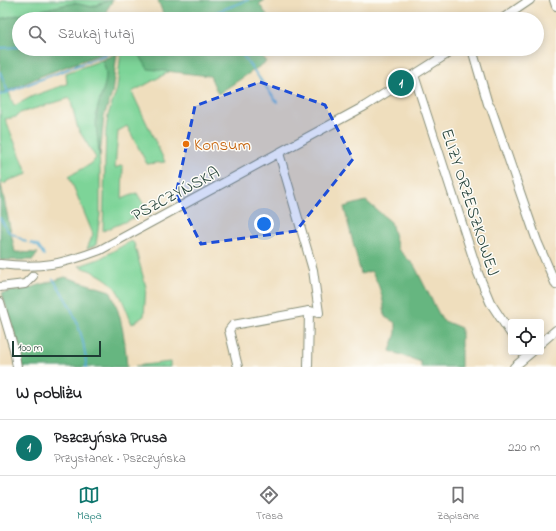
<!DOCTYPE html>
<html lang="pl">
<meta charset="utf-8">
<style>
:root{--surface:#fff;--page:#f2f2f2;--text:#202124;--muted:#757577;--line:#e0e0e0;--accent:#0f766e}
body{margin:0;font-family:"Indie Flower",sans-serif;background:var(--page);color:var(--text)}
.controls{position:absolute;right:12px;bottom:12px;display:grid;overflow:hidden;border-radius:4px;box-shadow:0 2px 10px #0003}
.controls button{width:36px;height:36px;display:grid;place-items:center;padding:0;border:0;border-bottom:1px solid var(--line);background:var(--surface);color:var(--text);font:20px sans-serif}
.scale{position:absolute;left:12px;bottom:10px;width:89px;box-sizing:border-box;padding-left:4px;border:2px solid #1f3d34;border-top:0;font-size:11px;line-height:14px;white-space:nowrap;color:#1f3d34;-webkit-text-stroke:3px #fdfcf7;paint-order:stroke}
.you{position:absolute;left:264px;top:224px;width:14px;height:14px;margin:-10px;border:3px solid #fff;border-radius:50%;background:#1a73e8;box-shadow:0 0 0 6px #1a73e833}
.badge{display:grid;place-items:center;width:26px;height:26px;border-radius:50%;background:var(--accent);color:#fff;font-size:13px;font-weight:700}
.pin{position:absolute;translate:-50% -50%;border:2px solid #fff;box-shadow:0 1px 4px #0006}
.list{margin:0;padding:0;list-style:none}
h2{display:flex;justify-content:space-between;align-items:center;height:52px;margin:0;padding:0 16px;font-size:17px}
h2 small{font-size:13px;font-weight:400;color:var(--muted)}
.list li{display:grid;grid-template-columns:26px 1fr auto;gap:12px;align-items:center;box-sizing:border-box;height:56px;padding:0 16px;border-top:1px solid var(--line)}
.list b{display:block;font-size:15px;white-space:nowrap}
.list p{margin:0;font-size:13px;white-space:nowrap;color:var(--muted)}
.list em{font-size:13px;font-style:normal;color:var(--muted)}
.icon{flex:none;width:22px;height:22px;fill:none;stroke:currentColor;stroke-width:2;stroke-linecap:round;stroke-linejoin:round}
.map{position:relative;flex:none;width:556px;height:367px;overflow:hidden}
.search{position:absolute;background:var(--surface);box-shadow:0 2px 10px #0003;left:12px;right:12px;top:12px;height:44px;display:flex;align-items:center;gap:10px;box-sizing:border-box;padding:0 14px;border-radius:22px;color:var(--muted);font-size:15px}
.sheet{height:108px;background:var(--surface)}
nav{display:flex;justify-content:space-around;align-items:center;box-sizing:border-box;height:56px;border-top:1px solid var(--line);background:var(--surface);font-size:11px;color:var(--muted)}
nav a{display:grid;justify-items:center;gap:2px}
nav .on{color:var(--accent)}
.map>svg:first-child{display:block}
.green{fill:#7dd498;stroke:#4e8866}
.forest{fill:#66b680;stroke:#427a5a}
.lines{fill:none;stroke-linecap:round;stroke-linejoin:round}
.stream{stroke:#54aad0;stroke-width:2}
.minor-casing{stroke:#878e78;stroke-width:10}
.minor{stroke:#fff;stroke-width:8}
.marked{fill:#1d4ed8;fill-opacity:0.2;stroke:#1d4ed8;stroke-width:3;stroke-dasharray:8 5;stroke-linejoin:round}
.food-dot{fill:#e8710a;stroke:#fdfcf7;stroke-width:1.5}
.labels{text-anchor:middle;stroke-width:3;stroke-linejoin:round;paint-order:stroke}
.food-label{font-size:17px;fill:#c56008;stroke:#fdfcf7;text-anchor:start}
.street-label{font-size:17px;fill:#1f3d34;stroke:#fdfcf7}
</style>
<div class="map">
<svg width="556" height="367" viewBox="0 0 556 367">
<rect width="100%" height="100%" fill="#fdfcf7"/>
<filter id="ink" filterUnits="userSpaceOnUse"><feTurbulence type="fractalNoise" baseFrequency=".025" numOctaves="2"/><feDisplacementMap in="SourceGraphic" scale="8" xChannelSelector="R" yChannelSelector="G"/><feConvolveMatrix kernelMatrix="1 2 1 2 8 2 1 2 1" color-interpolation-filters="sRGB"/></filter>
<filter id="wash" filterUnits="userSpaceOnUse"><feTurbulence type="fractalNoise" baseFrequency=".012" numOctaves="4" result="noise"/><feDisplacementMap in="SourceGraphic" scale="16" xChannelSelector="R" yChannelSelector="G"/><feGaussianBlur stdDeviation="0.9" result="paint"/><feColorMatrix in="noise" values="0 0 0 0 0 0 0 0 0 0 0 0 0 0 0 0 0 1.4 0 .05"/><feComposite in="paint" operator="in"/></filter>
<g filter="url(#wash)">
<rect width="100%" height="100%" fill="#efdebd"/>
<g class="green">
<polygon points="5,0 110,0 92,7 74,3 0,19 0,2"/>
<polygon points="125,49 146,49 152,61 169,72 132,92 165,162 147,164 127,126 118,131 115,168 123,165 122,199 137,193 148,212 103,231 106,130 108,115 117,89 121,50"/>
<polygon points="102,60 107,70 106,81 96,113 100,170 100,215 96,245 87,249 93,234 69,176 91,164 96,158 78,129 70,98 20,113 16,117 5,119 28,174 7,181 6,183 1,184 0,94 8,90 14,106 33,96 67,84 66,73"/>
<path d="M131,241L134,243L146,287L144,316L132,324C118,288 116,280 79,266L99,259Z"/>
<polygon points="170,362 170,367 135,367 135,366"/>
</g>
<g class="forest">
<polygon points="110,0 113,0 106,11 112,19 19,19 19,49 114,49 46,74 0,94 0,19 74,3 92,7"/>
<polygon points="158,0 265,0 259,4 270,19 165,19"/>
<polygon points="136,49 257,49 266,62 218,94 210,76 148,69"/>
<path d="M117,53L112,94L104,116L100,156C99,142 94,125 97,112C100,92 112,80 102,60Z"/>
<polygon points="0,180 15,252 38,253 33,260 0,260"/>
<path d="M366,201L391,222L398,249L414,265L442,320L461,328V367H421V362L390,351L396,333V323L385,317C384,301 380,284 371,271L361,274L344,207Z"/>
<path d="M65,277L110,291C122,315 125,340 127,367H22L19,347L2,293L30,288Z"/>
</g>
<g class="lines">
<g class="stream">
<polyline points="213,13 217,19"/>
<polyline points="198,19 248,0"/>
<polyline points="0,48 19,47"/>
<polyline points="238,49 277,102"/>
<polyline points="0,72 8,92"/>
<polyline points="0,95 120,49"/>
<polyline points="0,218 8,231 26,242"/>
<polyline points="31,243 38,246 44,255"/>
<path d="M53,279C71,304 86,336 86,367"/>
</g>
</g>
</g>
<g filter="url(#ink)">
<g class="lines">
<defs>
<g id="minor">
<polyline points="554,0 556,6"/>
<polyline points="502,19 530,0"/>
<polyline points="472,49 488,104 491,108 537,241 556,285"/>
<polyline points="414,75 478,273 490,302 511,334"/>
<path d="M0,264C40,269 63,264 100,250L365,106L455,49"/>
<polyline points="0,287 25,284 33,276"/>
<polyline points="0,302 14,349 17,367"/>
<polyline points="541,343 556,330"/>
<polyline points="238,367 229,330 233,325 309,311 319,313 313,270 279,153"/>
<polyline points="308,367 309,311"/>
<polyline points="514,367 532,352"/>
</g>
</defs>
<use href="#minor" class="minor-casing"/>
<use href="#minor" class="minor"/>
</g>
</g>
<path class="marked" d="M260,82L325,105L353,159L296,231L201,244L176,194L195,106Z"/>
<circle class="food-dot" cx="186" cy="144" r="4"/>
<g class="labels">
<g class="food-label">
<text x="194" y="150">Konsum</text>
</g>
<g class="street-label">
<text transform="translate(175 193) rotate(-28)" y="6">PSZCZYŃSKA</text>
<text transform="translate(471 202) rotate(72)" y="6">ELIZY ORZESZKOWEJ</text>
</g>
</g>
</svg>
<div class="controls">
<button><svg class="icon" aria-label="locate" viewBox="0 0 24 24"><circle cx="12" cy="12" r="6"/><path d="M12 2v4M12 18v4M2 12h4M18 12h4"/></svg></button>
</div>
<div class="scale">100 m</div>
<div class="you"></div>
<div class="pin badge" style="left:401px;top:83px">1</div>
<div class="search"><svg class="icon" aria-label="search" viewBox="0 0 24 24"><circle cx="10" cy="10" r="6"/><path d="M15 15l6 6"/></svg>Szukaj tutaj</div>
</div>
<section class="sheet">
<h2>W pobliżu<small></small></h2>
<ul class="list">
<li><span class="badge">1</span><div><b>Pszczyńska Prusa</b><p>Przystanek · Pszczyńska</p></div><em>220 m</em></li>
</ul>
</section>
<nav>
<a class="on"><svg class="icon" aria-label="map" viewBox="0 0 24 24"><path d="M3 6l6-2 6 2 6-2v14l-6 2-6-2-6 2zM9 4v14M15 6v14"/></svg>Mapa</a>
<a><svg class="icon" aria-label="directions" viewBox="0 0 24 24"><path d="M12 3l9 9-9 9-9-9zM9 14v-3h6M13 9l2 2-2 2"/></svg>Trasa</a>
<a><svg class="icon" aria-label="saved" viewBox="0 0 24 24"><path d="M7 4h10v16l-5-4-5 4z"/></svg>Zapisane</a>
</nav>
